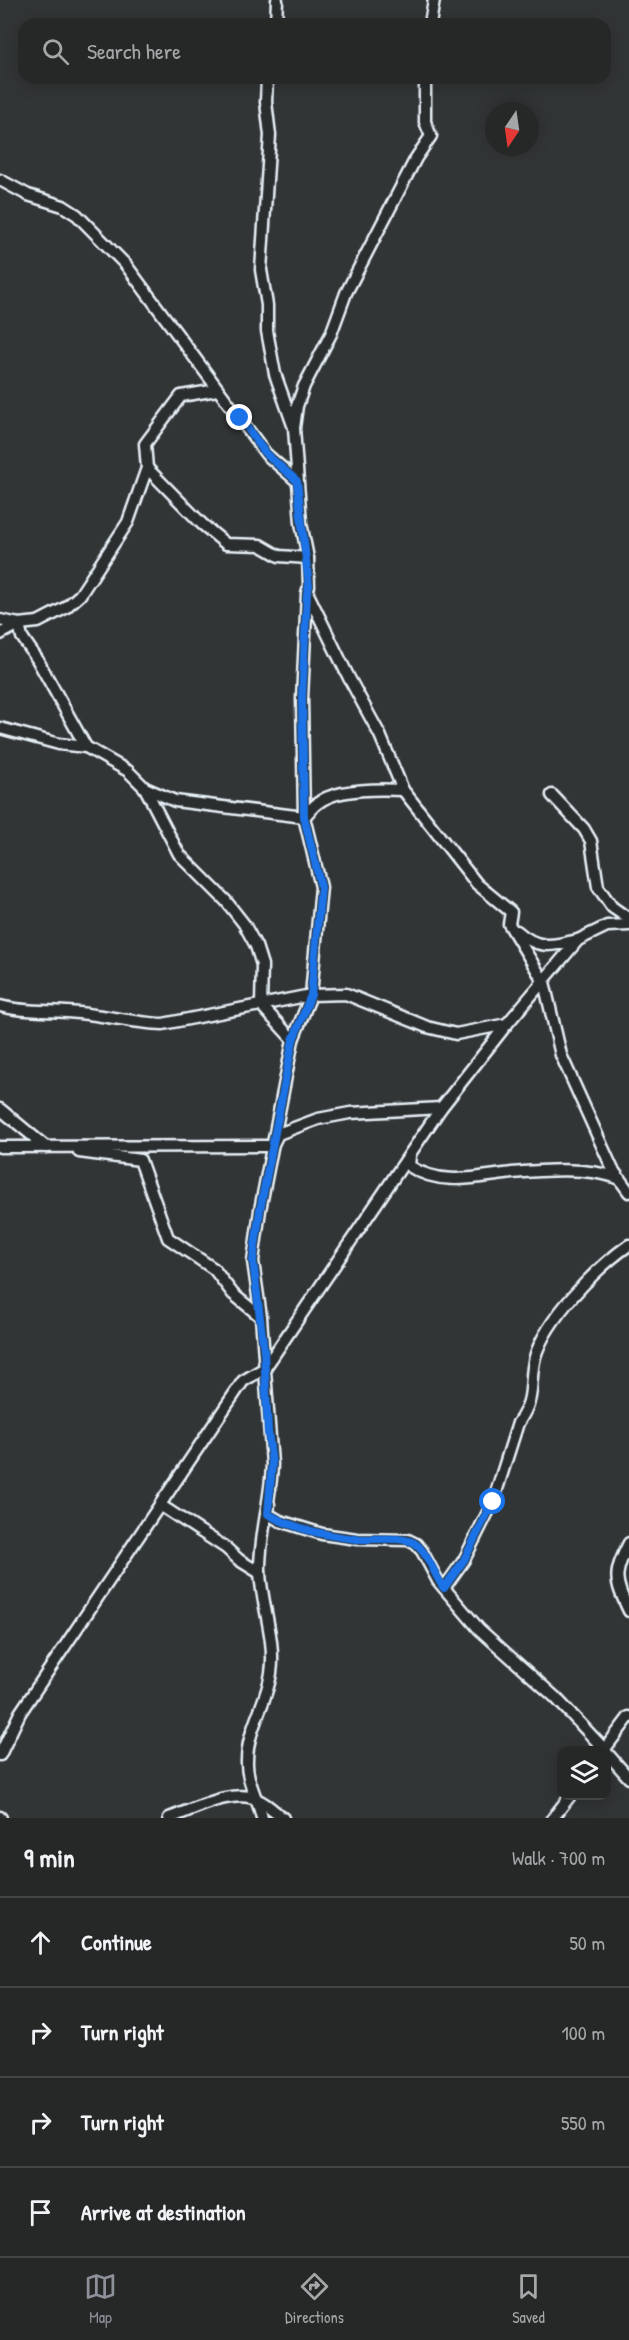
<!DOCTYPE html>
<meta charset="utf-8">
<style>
:root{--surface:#262828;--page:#323434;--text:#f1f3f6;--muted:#a4a6a8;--line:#424445;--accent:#8c9099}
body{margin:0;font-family:"Patrick Hand",sans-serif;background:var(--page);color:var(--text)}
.controls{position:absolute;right:18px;bottom:18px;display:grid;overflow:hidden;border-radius:12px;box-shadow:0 3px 15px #0003}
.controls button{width:54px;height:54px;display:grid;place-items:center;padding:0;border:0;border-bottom:2px solid var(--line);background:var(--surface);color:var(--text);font:30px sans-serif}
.compass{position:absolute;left:485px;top:102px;width:54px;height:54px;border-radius:50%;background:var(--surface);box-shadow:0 3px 15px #0003;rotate:193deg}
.stop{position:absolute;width:18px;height:18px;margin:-14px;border:4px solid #1a73e8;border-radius:50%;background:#fff}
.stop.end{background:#1a73e8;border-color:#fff;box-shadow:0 2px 6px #0008}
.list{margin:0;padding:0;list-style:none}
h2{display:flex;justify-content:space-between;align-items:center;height:78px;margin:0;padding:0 24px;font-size:26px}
h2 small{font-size:20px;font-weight:400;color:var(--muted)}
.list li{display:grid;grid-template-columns:39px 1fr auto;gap:18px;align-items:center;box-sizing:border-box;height:90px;padding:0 24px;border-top:2px solid var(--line)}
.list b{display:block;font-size:22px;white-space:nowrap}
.list em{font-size:20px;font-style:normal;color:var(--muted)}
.icon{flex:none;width:33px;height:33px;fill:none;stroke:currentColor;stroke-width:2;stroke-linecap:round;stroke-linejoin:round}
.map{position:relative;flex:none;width:629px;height:1818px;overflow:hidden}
.search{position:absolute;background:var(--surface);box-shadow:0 3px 15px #0003;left:18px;right:18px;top:18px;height:66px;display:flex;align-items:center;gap:15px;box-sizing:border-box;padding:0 21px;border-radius:18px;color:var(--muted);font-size:22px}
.sheet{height:438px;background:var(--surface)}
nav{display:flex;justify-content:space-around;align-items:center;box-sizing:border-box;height:84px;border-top:2px solid var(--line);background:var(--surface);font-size:16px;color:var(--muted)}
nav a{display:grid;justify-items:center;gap:3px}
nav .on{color:var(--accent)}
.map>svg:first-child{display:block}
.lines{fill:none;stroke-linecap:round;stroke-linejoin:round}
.minor-casing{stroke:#e8f1f8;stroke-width:15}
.minor{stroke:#2a2d2e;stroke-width:10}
.route{stroke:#1a73e8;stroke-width:8}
</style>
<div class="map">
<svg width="629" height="1818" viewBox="0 0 629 1818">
<rect width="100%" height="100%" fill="#323536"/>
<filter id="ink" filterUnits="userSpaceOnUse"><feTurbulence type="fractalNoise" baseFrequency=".0167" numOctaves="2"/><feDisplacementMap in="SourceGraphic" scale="12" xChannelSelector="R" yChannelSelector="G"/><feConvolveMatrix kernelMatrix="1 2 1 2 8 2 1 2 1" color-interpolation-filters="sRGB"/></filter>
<g filter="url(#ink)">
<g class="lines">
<defs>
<g id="minor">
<polyline points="276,24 277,0"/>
<polyline points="430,24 434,0"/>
<polyline points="267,78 266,102 270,135 261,270 267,305 267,331 275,374 293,425"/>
<polyline points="0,180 28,195 63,206 77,215 126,265 266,454 297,481"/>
<polyline points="147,468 202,524 226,544 260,545 279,556 308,558"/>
<polyline points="308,594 349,678 380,735 403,790 477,884 511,912 509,924 544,982 561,1055 613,1170 629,1192"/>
<path d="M0,620L19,624L22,637L37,659L86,747L128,771L145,788L175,801L304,817C309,812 313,806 318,803C336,788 381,789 403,790"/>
<polyline points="0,634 19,624 38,622 65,608 80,595 128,522 147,468 145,444 181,396 217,390"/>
<polyline points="0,728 59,744 86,747"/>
<polyline points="145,788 179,854 226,901 244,924 256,946 262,965 261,1005 293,1040"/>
<polyline points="552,795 584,829 591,841 598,887 612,907 629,919"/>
<path d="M517,931C538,950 552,946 578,940"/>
<path d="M0,1006C26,1013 53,1010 79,1013C108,1016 135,1023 163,1024L311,995L346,994L427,1027L456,1034L507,1024"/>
<polyline points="0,1109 46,1147"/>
<polyline points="0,1147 272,1146 278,1134 318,1119 350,1113 441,1108"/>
<polyline points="79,1152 140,1160 168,1238 214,1269 233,1294 261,1317"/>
<path d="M410,1155L409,1166C441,1187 477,1177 512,1173C546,1170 586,1167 618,1178"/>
<polyline points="269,1504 268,1514 280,1521 322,1534 357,1539 408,1540 416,1544 422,1551 438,1581 479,1629 556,1698 605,1750"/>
<polyline points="160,1505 226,1548 239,1560 260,1573"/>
<path d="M629,1543C613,1575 614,1579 629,1611"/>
<path d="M444,1588L464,1560L493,1502L518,1423C537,1396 528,1384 535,1357C546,1319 596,1268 629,1245"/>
<polyline points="604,1750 629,1717"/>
<polyline points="606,1752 629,1778"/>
<polyline points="0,1755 20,1713 243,1381 265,1368 441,1108 507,1024 578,940 607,926 629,925"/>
<polyline points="0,1817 1,1818"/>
<path d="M169,1818C193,1810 235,1786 260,1801C268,1805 275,1812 283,1818"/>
<path d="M262,1818C258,1799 246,1780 247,1761C247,1729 267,1703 271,1673C276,1641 262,1606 260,1573C259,1536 271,1501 272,1464L261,1317L253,1261L260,1210L293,1040L311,995L321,887L304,817L302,699L307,593L309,586L308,558L301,523L294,428L297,406L304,386L331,334L346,293L416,158L431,136L425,122V78"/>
<polyline points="553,1818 570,1796"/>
</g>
</defs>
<use href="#minor" class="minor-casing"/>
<use href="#minor" class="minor"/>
</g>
</g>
<g class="lines" filter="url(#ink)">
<path class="route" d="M240,418L266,454L297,481L309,586L307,593L302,699L304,817L321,887L311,995L293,1040L260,1210L253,1261L264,1351L268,1431L272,1464L268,1514C294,1529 328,1536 357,1539C373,1540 405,1535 417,1545C429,1555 434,1575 444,1588L464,1560L493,1502"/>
</g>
</svg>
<div class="controls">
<button><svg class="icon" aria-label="layers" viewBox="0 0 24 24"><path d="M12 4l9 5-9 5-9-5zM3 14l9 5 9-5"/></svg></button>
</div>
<svg class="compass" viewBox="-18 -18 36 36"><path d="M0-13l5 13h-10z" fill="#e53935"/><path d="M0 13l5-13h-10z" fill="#a4a6a8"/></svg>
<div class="stop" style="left:493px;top:1502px"></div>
<div class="stop end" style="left:240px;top:418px"></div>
<div class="search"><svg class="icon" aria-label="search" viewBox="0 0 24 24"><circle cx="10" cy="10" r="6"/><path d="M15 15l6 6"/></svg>Search here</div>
</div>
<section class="sheet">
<h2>9 min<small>Walk · 700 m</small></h2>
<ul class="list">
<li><svg class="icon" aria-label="ahead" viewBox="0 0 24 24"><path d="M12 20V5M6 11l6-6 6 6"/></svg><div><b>Continue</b></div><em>50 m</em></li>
<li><svg class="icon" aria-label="right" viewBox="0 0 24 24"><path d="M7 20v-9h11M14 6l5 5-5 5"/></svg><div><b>Turn right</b></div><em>100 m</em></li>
<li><svg class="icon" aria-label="right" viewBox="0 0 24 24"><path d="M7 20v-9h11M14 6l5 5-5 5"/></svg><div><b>Turn right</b></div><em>550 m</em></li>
<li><svg class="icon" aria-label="arrive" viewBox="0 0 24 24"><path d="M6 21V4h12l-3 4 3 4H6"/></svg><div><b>Arrive at destination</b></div></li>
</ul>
</section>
<nav>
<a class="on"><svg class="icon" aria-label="map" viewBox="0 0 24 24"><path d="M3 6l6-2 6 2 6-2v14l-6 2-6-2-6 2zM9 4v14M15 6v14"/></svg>Map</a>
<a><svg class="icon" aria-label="directions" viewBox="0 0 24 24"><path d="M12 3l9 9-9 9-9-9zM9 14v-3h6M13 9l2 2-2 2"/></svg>Directions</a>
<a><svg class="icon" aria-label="saved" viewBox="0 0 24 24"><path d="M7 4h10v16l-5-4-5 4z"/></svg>Saved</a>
</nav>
